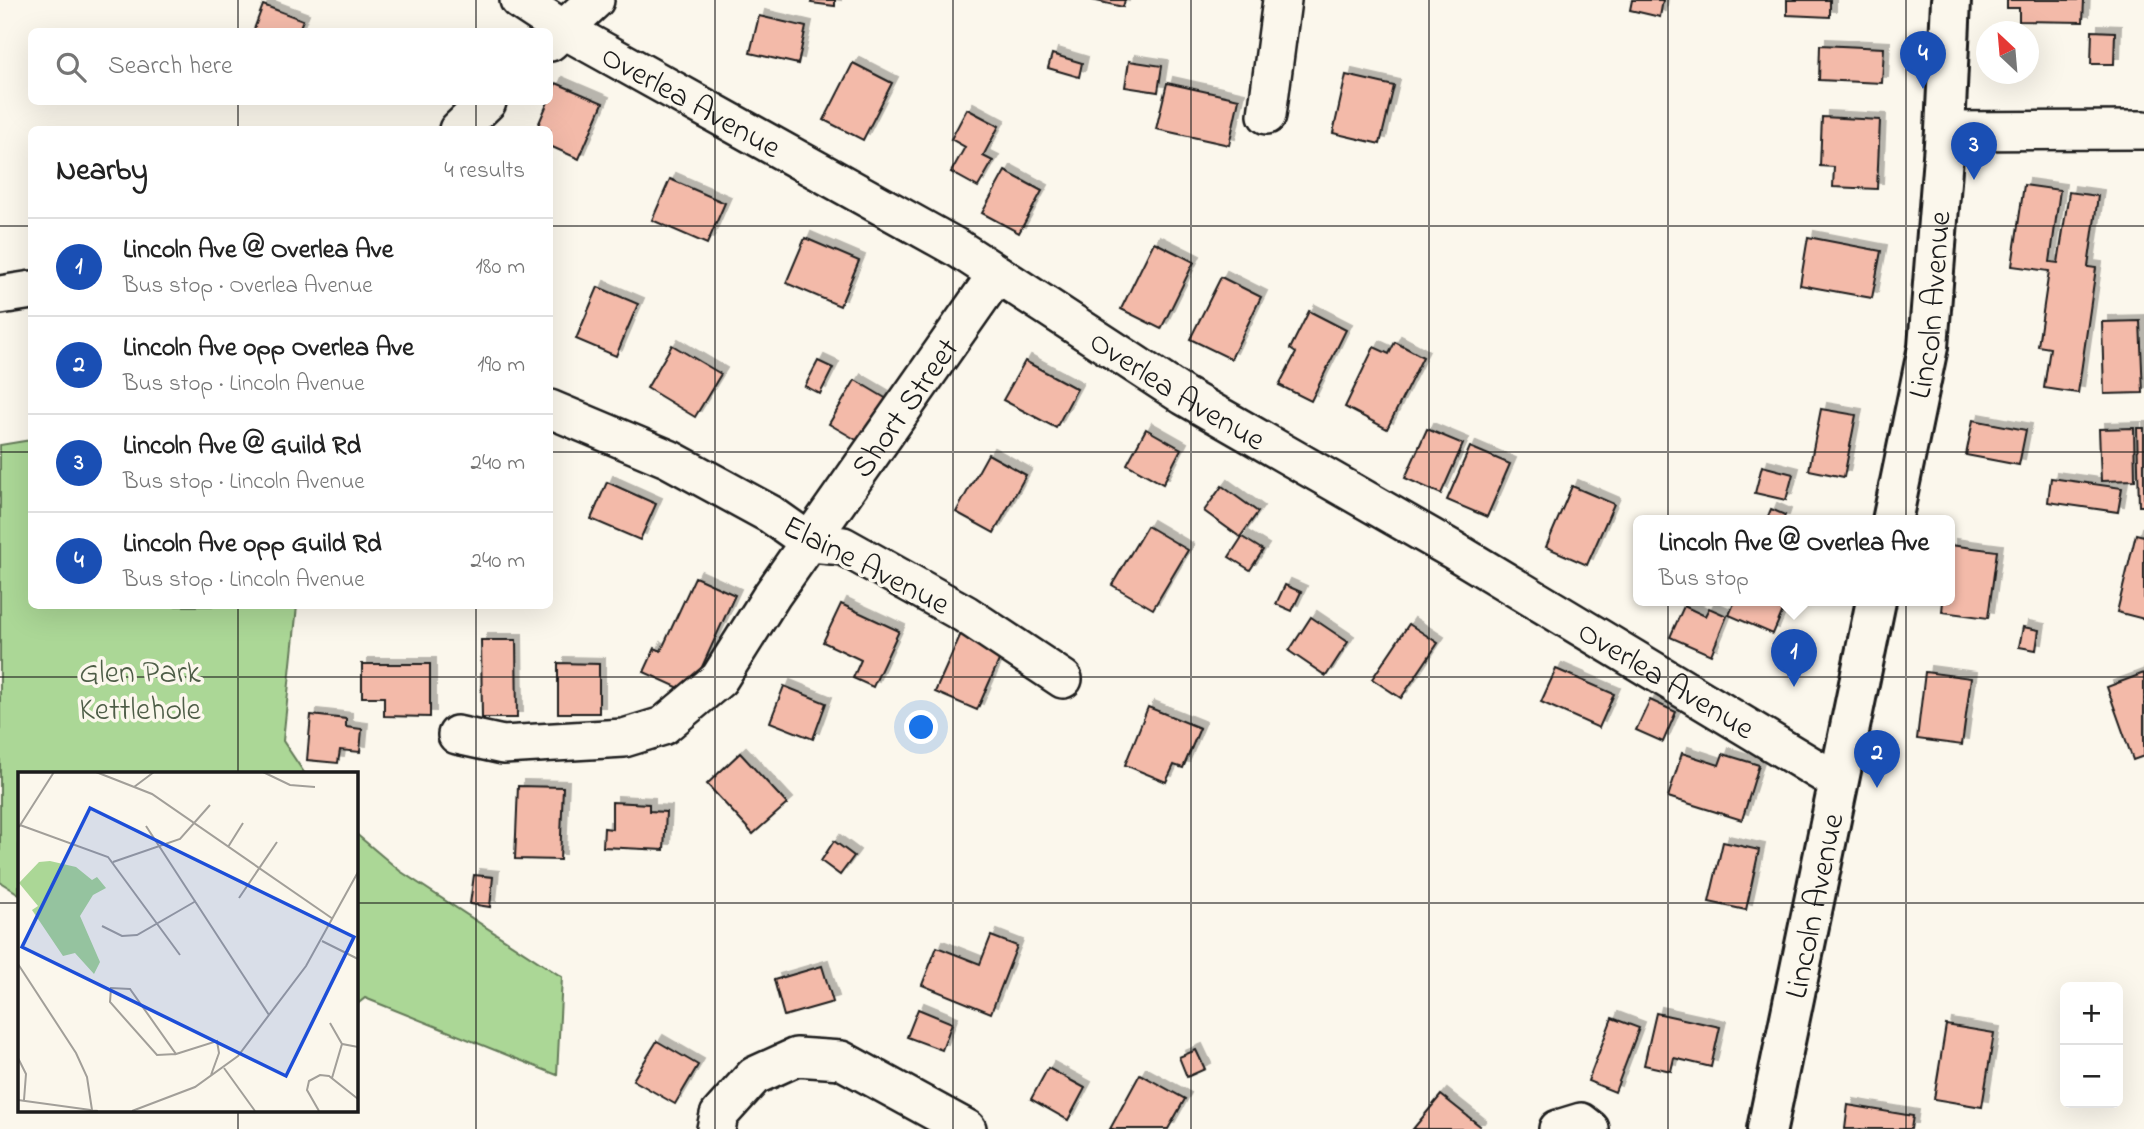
<!DOCTYPE html>
<meta charset="utf-8">
<style>
:root{--surface:#fff;--page:#f6f6f6;--text:#222;--muted:#767676;--line:#e0e0e0;--accent:#ea580c}
body{margin:0;font-family:"Indie Flower",sans-serif;background:var(--page);color:var(--text)}
.controls{position:absolute;right:21px;bottom:21px;display:grid;overflow:hidden;border-radius:10px;box-shadow:0 7px 28px #0002}
.controls button{width:63px;height:63px;display:grid;place-items:center;padding:0;border:0;border-bottom:2px solid var(--line);background:var(--surface);color:var(--text);font:35px sans-serif}
.compass{position:absolute;left:1976px;top:21px;width:63px;height:63px;border-radius:50%;background:var(--surface);box-shadow:0 7px 28px #0002;rotate:334deg}
.you{position:absolute;left:922px;top:728px;width:24px;height:24px;margin:-18px;border:5px solid #fff;border-radius:50%;background:#1a73e8;box-shadow:0 0 0 10px #1a73e833}
.badge{display:grid;place-items:center;width:46px;height:46px;border-radius:50%;background:var(--accent);color:#fff;font-size:23px;font-weight:700}
.pin{position:absolute;translate:-50% -58px;filter:drop-shadow(0 2px 4px #0008)}
.pin::after{content:'';position:absolute;top:37px;width:24px;height:21px;background:inherit;clip-path:polygon(0 0,100% 0,50% 100%)}
.popup{position:absolute;left:1633px;top:515px;width:322px;height:91px;box-sizing:border-box;display:grid;place-content:center;border-radius:10px;background:var(--surface);filter:drop-shadow(0 2px 5px #0005);font-size:23px;white-space:nowrap;color:var(--muted)}
.popup b{font-size:26px;color:var(--text)}
.popup::after{content:'';position:absolute;left:50%;top:100%;margin-left:-14px;border:14px solid transparent;border-top-color:var(--surface)}
.list{margin:0;padding:0;list-style:none}
h2{display:flex;justify-content:space-between;align-items:center;height:91px;margin:0;padding:0 28px;font-size:30px}
h2 small{font-size:23px;font-weight:400;color:var(--muted)}
.list li{display:grid;grid-template-columns:46px 1fr auto;gap:21px;align-items:center;box-sizing:border-box;height:98px;padding:0 28px;border-top:2px solid var(--line)}
.list b{display:block;font-size:26px;white-space:nowrap}
.list p{margin:0;font-size:23px;white-space:nowrap;color:var(--muted)}
.list em{font-size:23px;font-style:normal;color:var(--muted)}
.icon{flex:none;width:38px;height:38px;fill:none;stroke:currentColor;stroke-width:2;stroke-linecap:round;stroke-linejoin:round}
.map{position:relative;flex:none;width:2144px;height:1129px;overflow:hidden}
.search{position:absolute;background:var(--surface);box-shadow:0 7px 28px #0002;left:28px;top:28px;width:525px;height:77px;display:flex;align-items:center;gap:18px;box-sizing:border-box;padding:0 24px;border-radius:10px;color:var(--muted);font-size:26px}
.panel{position:absolute;background:var(--surface);box-shadow:0 7px 28px #0002;left:28px;top:126px;width:525px;height:483px;border-radius:10px}
.map>svg:first-child{display:block}
.green{fill:#abd796;stroke:#647a59;stroke-width:2}
.building{fill:#f3baa9;stroke:#1c1c1c;stroke-width:2;filter:url(#shadow)}
.lines{fill:none;stroke-linecap:round;stroke-linejoin:round}
.minor-casing{stroke:#1c1c1c;stroke-width:42}
.secondary-casing{stroke:#1c1c1c;stroke-width:44}
.minor{stroke:#fbf7ec;stroke-width:37}
.secondary{stroke:#fbf7ec;stroke-width:38}
.grid{fill:none;stroke:#1c1c1c;stroke-width:2;stroke-opacity:0.55}
.labels{text-anchor:middle;stroke-width:7;stroke-linejoin:round;paint-order:stroke}
.street-label{font-size:32px;fill:#1c1c1c;stroke:#fbf7ec}
.park-label{font-size:32px;fill:#4e5d47;stroke:#fbf7ec}
.inset-road{fill:none;stroke:#a29f99;stroke-width:2}
.view{fill:#1d4ed8;fill-opacity:0.15;stroke:#1d4ed8;stroke-width:3.5}
.inset-edge{fill:none;stroke:#1c1c1c;stroke-width:3.5}
</style>
<div class="map">
<svg width="2144" height="1129" viewBox="0 0 2144 1129">
<defs>
<filter id="shadow"><feDropShadow dx="6" dy="-6" stdDeviation="0" flood-color="#0004"/></filter>
</defs>
<rect width="100%" height="100%" fill="#fbf7ec"/>
<filter id="ink" filterUnits="userSpaceOnUse"><feTurbulence type="fractalNoise" baseFrequency=".0143" numOctaves="2"/><feDisplacementMap in="SourceGraphic" scale="14" xChannelSelector="R" yChannelSelector="G"/><feConvolveMatrix kernelMatrix="1 2 1 2 8 2 1 2 1" color-interpolation-filters="sRGB"/></filter>
<g filter="url(#ink)">
<g class="green">
<polygon points="31,440 32,606 297,606 283,741 305,774 19,774 19,894 0,882 0,445"/>
<polygon points="355,833 400,871 562,977 557,1075 365,998 355,1006"/>
</g>
<g class="building">
<polygon points="812,0 835,0 835,6 811,3"/>
<polygon points="1092,0 1125,0 1123,7"/>
<polygon points="1632,0 1663,0 1660,17 1630,10"/>
<polygon points="1787,0 1830,0 1830,17 1787,15"/>
<polygon points="2007,0 2084,0 2083,22 2019,21 2019,8 2007,8"/>
<polygon points="263,5 303,20 298,32 253,32"/>
<polygon points="759,16 806,27 798,64 750,53"/>
<polygon points="2092,31 2115,32 2114,64 2091,64"/>
<polygon points="1820,45 1884,48 1882,83 1819,80"/>
<polygon points="1052,54 1082,63 1079,77 1048,68"/>
<polygon points="1129,61 1162,66 1158,92 1125,87"/>
<polygon points="853,63 892,83 863,140 824,120"/>
<polygon points="1346,75 1394,86 1380,144 1333,133"/>
<polygon points="556,83 603,103 579,159 550,146 550,130 536,130"/>
<polygon points="1167,83 1239,99 1229,145 1156,129"/>
<polygon points="967,109 999,126 983,156 993,161 978,187 951,172 965,147 951,139"/>
<polygon points="1822,117 1880,120 1877,189 1833,187 1834,167 1820,166"/>
<polygon points="1005,171 1042,191 1019,233 982,213"/>
<polygon points="670,179 725,203 707,244 652,220"/>
<polygon points="2024,185 2060,190 2050,262 2058,263 2069,192 2098,196 2088,267 2096,268 2078,393 2044,388 2050,348 2038,346 2049,271 2012,266"/>
<polygon points="1808,237 1881,251 1872,298 1800,285"/>
<polygon points="805,238 859,261 840,306 786,283"/>
<polygon points="1154,242 1194,262 1161,329 1121,309"/>
<polygon points="1221,277 1261,297 1231,359 1190,339"/>
<polygon points="598,287 638,304 616,356 576,339"/>
<polygon points="1309,311 1346,330 1311,401 1279,385 1296,353 1290,349"/>
<polygon points="2140,321 2143,393 2104,394 2102,322"/>
<polygon points="1395,342 1423,357 1387,429 1345,407 1374,347 1389,354"/>
<polygon points="672,345 721,374 695,417 647,388"/>
<polygon points="818,361 833,368 820,394 805,386"/>
<polygon points="1025,361 1077,389 1056,428 1003,400"/>
<polygon points="855,380 892,402 865,445 829,424"/>
<polygon points="1821,409 1856,415 1844,477 1809,470"/>
<polygon points="1973,420 2026,430 2019,465 1966,455"/>
<polygon points="2134,428 2135,480 2101,481 2099,429"/>
<polygon points="2137,428 2144,428 2144,506 2139,506"/>
<polygon points="1146,429 1181,449 1163,484 1127,464"/>
<polygon points="1427,429 1463,444 1441,494 1405,478"/>
<polygon points="1470,447 1510,464 1487,517 1447,500"/>
<polygon points="988,454 1026,475 994,533 956,512"/>
<polygon points="1762,466 1793,474 1786,500 1755,493"/>
<polygon points="2051,478 2122,488 2118,512 2048,502"/>
<polygon points="607,482 656,504 640,540 591,519"/>
<polygon points="1222,486 1258,512 1240,537 1204,511"/>
<polygon points="1572,486 1614,504 1587,565 1546,547"/>
<polygon points="1771,509 1785,515 1783,521 1766,521"/>
<polygon points="1147,526 1188,550 1153,609 1112,585"/>
<polygon points="2136,534 2144,536 2144,619 2117,612"/>
<polygon points="1242,537 1263,550 1250,570 1229,557"/>
<polygon points="1950,545 1997,551 1988,618 1942,612 1943,601 1950,601"/>
<polygon points="695,577 735,595 690,693 644,672 655,648 661,651"/>
<polygon points="1285,585 1301,592 1292,611 1276,604"/>
<polygon points="1735,601 1787,601 1773,634 1729,615"/>
<polygon points="841,604 899,631 873,687 853,678 861,660 823,642"/>
<polygon points="1684,606 1705,616 1709,608 1727,616 1711,655 1670,637"/>
<polygon points="1311,617 1348,642 1326,676 1289,651"/>
<polygon points="1409,624 1438,643 1401,698 1372,679"/>
<polygon points="2023,627 2039,630 2036,650 2019,647"/>
<polygon points="963,629 1005,647 977,710 935,692"/>
<polygon points="481,640 516,640 517,718 482,718"/>
<polygon points="558,663 599,664 599,713 558,713"/>
<polygon points="362,664 430,664 430,717 384,716 384,697 362,697"/>
<polygon points="1556,669 1614,694 1599,728 1541,702"/>
<polygon points="1925,672 1971,678 1962,745 1917,739"/>
<polygon points="2144,673 2144,756 2133,760 2107,687"/>
<polygon points="784,686 826,703 813,739 770,722"/>
<polygon points="1650,700 1676,712 1663,742 1636,730"/>
<polygon points="1148,707 1200,728 1183,768 1174,765 1166,782 1125,765"/>
<polygon points="311,715 346,719 346,727 362,729 360,752 340,750 338,763 307,760"/>
<polygon points="740,753 787,804 753,834 707,784"/>
<polygon points="1682,753 1719,765 1723,754 1759,765 1742,820 1668,797"/>
<polygon points="518,786 563,787 560,860 515,859"/>
<polygon points="612,802 649,804 649,811 666,812 664,850 603,847 604,828 612,829"/>
<polygon points="834,841 854,856 840,875 821,861"/>
<polygon points="1723,842 1759,850 1746,910 1709,902"/>
<polygon points="474,875 493,877 490,907 470,904"/>
<polygon points="991,936 1017,946 991,1013 922,985 937,947 980,964"/>
<polygon points="822,966 833,1002 784,1016 774,980"/>
<polygon points="918,1009 952,1023 942,1050 907,1037"/>
<polygon points="1656,1013 1720,1027 1711,1067 1674,1058 1671,1071 1644,1065"/>
<polygon points="1612,1018 1639,1028 1615,1092 1588,1081"/>
<polygon points="1946,1025 1994,1033 1982,1107 1934,1099"/>
<polygon points="657,1041 698,1065 675,1104 633,1080"/>
<polygon points="1196,1050 1205,1069 1187,1077 1179,1057"/>
<polygon points="1048,1068 1085,1088 1068,1120 1031,1099"/>
<polygon points="1140,1074 1185,1099 1168,1129 1110,1129"/>
<polygon points="1441,1095 1480,1126 1478,1129 1413,1129"/>
<polygon points="1848,1105 1913,1116 1911,1129 1845,1129"/>
</g>
<g class="lines">
<defs>
<g id="minor">
<path id="s1" d="M519,0L563,29L959,249L1184,396L1453,550L1838,782"/>
<polyline points="550,42 595,0"/>
<polyline points="1267,115 1282,0"/>
<polyline points="458,130 487,102"/>
<polyline points="1945,131 2144,130"/>
<polyline points="0,295 32,290"/>
<polyline points="550,409 669,459 770,514 811,543 843,546 965,614 1063,679"/>
<path id="s2" d="M457,735L503,745L624,738L663,726L719,679L772,595L997,274"/>
<polyline points="716,1129 719,1115 754,1076 796,1057 841,1060 967,1129"/>
<polyline points="1558,1129 1581,1122 1590,1129"/>
</g>
<g id="secondary">
<path id="s3" d="M1892,521L1928,347L1945,131L1951,0"/>
<path id="s4" d="M1767,1129L1876,601"/>
</g>
</defs>
<use href="#minor" class="minor-casing"/>
<use href="#secondary" class="secondary-casing"/>
<use href="#minor" class="minor"/>
<use href="#secondary" class="secondary"/>
</g>
</g>
<path class="grid" d="M238,0V32M476,0V32M715,0V1129M953,0V1129M1191,0V1129M1429,0V1129M1668,0V1129M1906,0V1129M238,102V130M476,102V130M0,226H32M550,226H2144M0,452H32M550,452H2144M238,606V774M476,606V1129M0,677H2144M0,903H19M355,903H2144M238,1110V1129"/>
<g class="labels">
<g class="street-label">
<text dy="11" stroke="none"><textPath href="#s1" startOffset="200">Overlea Avenue</textPath></text>
<text dy="11" stroke="none"><textPath href="#s3" startOffset="220">Lincoln Avenue</textPath></text>
<text dy="11" stroke="none"><textPath href="#s1" startOffset="766">Overlea Avenue</textPath></text>
<text dy="11" stroke="none"><textPath href="#s2" startOffset="611">Short Street</textPath></text>
<text transform="translate(867 564) rotate(27)" y="11">Elaine Avenue</text>
<text dy="11" stroke="none"><textPath href="#s1" startOffset="1334">Overlea Avenue</textPath></text>
<text dy="11" stroke="none"><textPath href="#s4" startOffset="228">Lincoln Avenue</textPath></text>
</g>
<g class="park-label">
<text x="140" y="682">Glen Park<tspan x="140" dy="37">Kettlehole</tspan></text>
</g>
</g>
<g transform="translate(18 772)">
<rect width="340" height="340" fill="#fbf7ec"/>
<path d="M32,89L58,95L74,108L79,105L88,116L75,123L62,144L82,190L76,202L57,181L45,184L14,138L20,134L1,111L21,90Z" fill="#abd796"/>
<path class="inset-road" d="M78,0L134,22L315,147M245,0L272,13L297,15M116,15L136,0M2,53L90,85L162,183M128,54L251,243M1,55L36,0M210,75L225,51M95,90L162,67L192,33M221,126L259,70M84,154L104,164L119,163L178,129M304,169L340,187M0,192L58,281L69,305L74,338M312,251L324,272M158,282L139,283L92,230L93,216L112,217L158,282L199,269L201,281L193,303M0,286L8,302L6,328M206,296L237,339M314,306L324,272L340,275M0,328L80,339M114,339L177,315L220,284L288,194L340,100M301,339L289,318L291,309L302,303L311,304L340,327"/>
<path class="view" d="M72,36L336,165L268,304L4,175Z"/>
<rect width="340" height="340" class="inset-edge"/>
</g>
</svg>
<div class="controls">
<button>+</button>
<button>−</button>
</div>
<svg class="compass" viewBox="-18 -18 36 36"><path d="M0-13l5 13h-10z" fill="#e53935"/><path d="M0 13l5-13h-10z" fill="#767676"/></svg>
<div class="you"></div>
<div class="pin badge" style="left:1794px;top:687px;background:#1a4fb4">1</div>
<div class="popup"><b>Lincoln Ave @ Overlea Ave</b>Bus stop</div>
<div class="pin badge" style="left:1877px;top:788px;background:#1a4fb4">2</div>
<div class="pin badge" style="left:1974px;top:180px;background:#1a4fb4">3</div>
<div class="pin badge" style="left:1923px;top:89px;background:#1a4fb4">4</div>
<div class="search"><svg class="icon" aria-label="search" viewBox="0 0 24 24"><circle cx="10" cy="10" r="6"/><path d="M15 15l6 6"/></svg>Search here</div>
<section class="panel">
<h2>Nearby<small>4 results</small></h2>
<ul class="list">
<li><span class="badge" style="background:#1a4fb4">1</span><div><b>Lincoln Ave @ Overlea Ave</b><p>Bus stop · Overlea Avenue</p></div><em>180 m</em></li>
<li><span class="badge" style="background:#1a4fb4">2</span><div><b>Lincoln Ave opp Overlea Ave</b><p>Bus stop · Lincoln Avenue</p></div><em>190 m</em></li>
<li><span class="badge" style="background:#1a4fb4">3</span><div><b>Lincoln Ave @ Guild Rd</b><p>Bus stop · Lincoln Avenue</p></div><em>240 m</em></li>
<li><span class="badge" style="background:#1a4fb4">4</span><div><b>Lincoln Ave opp Guild Rd</b><p>Bus stop · Lincoln Avenue</p></div><em>240 m</em></li>
</ul>
</section>
</div>
